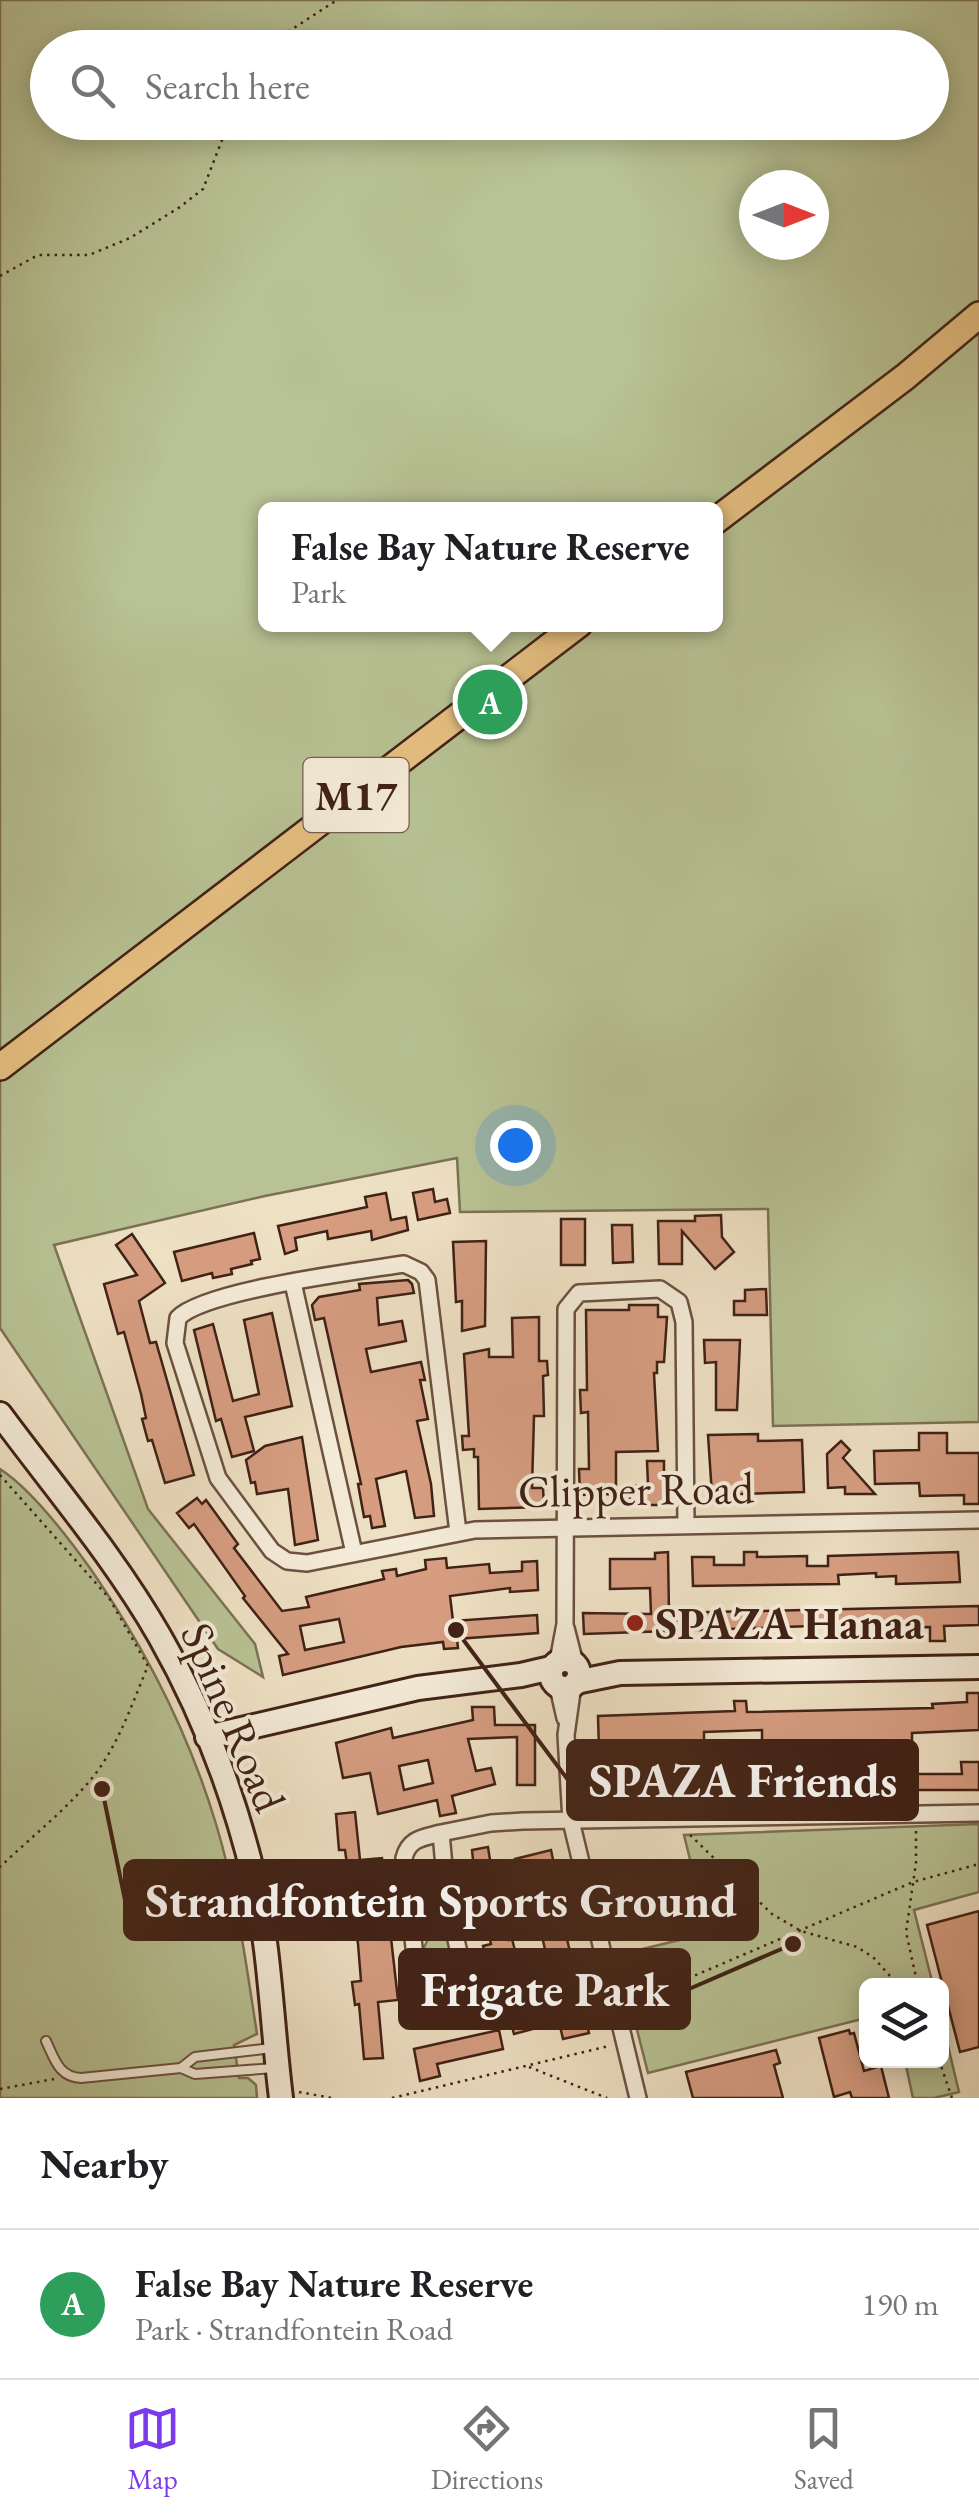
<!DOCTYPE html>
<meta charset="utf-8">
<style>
:root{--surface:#fff;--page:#f6f6f6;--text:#202124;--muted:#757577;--line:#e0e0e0;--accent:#7c3aed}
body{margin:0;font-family:"EB Garamond",serif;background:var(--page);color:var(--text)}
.controls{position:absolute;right:30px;bottom:30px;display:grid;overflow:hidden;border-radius:15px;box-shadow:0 5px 25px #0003}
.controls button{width:90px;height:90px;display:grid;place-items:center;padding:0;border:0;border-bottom:2px solid var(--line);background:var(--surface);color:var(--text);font:50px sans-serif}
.compass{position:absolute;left:739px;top:170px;width:90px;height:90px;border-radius:50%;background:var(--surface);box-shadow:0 5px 25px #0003;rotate:90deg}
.you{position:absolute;left:515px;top:1145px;width:35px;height:35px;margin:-25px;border:8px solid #fff;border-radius:50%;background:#1a73e8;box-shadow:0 0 0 15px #1a73e833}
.badge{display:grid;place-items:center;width:65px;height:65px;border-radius:50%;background:var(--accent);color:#fff;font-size:32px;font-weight:700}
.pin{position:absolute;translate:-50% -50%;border:5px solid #fff;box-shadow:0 2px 10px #0006}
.popup{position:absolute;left:258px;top:502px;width:465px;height:130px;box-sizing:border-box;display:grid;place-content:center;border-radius:15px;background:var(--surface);filter:drop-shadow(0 2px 8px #0005);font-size:32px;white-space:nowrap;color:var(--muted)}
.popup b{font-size:38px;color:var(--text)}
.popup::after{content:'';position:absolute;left:50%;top:100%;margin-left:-20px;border:20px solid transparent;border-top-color:var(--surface)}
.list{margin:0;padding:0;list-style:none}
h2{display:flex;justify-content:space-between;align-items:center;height:130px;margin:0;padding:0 40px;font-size:42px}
h2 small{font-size:32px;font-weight:400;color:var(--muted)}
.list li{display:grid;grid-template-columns:65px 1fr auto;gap:30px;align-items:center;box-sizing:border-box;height:150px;padding:0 40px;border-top:2px solid var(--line)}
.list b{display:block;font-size:38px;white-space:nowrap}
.list p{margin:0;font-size:32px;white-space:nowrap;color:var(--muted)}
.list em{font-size:32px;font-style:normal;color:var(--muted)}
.icon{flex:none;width:55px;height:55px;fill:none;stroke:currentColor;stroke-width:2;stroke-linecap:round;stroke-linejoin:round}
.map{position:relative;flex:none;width:979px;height:2098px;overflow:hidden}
.search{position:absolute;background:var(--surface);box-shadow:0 5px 25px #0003;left:30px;right:30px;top:30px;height:110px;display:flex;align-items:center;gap:25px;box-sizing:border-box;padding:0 35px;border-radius:55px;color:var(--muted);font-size:38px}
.sheet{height:280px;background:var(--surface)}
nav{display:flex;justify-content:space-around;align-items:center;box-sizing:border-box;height:140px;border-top:2px solid var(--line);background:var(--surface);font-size:28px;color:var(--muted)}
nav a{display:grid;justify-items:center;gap:5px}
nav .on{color:var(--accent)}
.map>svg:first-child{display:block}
.green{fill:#b8c294;stroke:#7c7255;stroke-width:2.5;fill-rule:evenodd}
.building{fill:#d69d81;stroke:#402116;stroke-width:2.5;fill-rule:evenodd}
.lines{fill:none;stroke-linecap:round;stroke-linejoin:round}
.lane-casing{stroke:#6c5141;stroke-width:12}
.street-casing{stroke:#6c5141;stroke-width:20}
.secondary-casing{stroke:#402116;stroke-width:28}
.primary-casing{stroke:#402116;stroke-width:30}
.path{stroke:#402116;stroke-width:2.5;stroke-dasharray:2.5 5;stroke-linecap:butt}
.lane{stroke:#f4ebd8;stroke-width:8}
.street{stroke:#f4ebd8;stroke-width:15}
.secondary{stroke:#f4ebd8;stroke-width:22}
.primary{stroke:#e7c082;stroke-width:25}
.poi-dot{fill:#8f2418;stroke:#f4ebd8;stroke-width:4}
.labels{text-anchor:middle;stroke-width:8;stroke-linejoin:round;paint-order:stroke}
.shield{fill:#f4ebd8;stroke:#765e50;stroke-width:2.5}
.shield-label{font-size:42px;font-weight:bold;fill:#402116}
.street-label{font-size:45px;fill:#402116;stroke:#f4ebd8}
.poi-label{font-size:45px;font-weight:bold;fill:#402116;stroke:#f4ebd8;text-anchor:start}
.leader{fill:none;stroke:#402116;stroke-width:4}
.callout-dot{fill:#402116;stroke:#f4ebd8;stroke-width:4}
.callout{fill:#402116;stroke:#402116;stroke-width:4}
.callout-label{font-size:48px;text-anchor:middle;font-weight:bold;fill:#fff}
</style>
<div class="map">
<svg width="979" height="2098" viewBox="0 0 979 2098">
<rect width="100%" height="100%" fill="#eee0c3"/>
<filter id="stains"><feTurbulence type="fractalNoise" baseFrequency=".002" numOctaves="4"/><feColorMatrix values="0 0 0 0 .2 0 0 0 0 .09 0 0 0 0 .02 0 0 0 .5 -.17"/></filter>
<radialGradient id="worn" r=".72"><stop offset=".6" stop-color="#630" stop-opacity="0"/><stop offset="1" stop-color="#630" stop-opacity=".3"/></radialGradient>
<g class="green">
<path d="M0,0H979V1422L773,1426L768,1209L460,1212L457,1158L265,1196L54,1245L148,1509L255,1644L263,1677L218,1649L0,1328ZM48,48H932V122H48ZM754,185H814V245H754ZM265,510H715V624H265Z"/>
<path d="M0,1469C31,1489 70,1540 92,1571C145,1648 189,1734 216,1824C237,1893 246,1964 257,2034L234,2045L239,2078H248L256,2085L257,2098H0Z"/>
<polygon points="979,1824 979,1892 914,1910 933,1985 866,1986 866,2018 648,2073 618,1955 708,1933 684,1835"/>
<path d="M443,1927L447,1931L461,1982L458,1996L435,2004L426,2000C423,1972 413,1942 443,1927Z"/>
<polygon points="942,2021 959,2092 934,2098 913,2098 905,2061 942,2060"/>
</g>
<g class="building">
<polygon points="433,1189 435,1202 447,1199 450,1213 418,1220 413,1193"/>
<polygon points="386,1193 391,1220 406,1217 408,1230 372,1240 371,1231 328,1239 327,1231 295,1238 297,1250 285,1254 278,1226 367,1207 365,1197"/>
<polygon points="721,1215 722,1237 734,1252 715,1269 682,1231 682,1264 659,1264 658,1221 695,1221 695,1216"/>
<rect x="561" y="1219" width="24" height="46"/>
<polygon points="612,1225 632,1225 633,1262 613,1263"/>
<polygon points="254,1233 260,1259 251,1261 252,1264 231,1269 232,1274 213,1278 212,1273 182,1281 174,1252"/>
<polygon points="132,1234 165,1283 139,1301 150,1343 156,1342 194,1475 165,1483 152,1440 148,1441 142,1419 146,1418 141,1394 124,1332 118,1334 104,1284 137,1275 116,1245"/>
<polygon points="486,1241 485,1326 462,1331 462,1301 456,1302 453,1242"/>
<polygon points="408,1280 412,1284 414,1293 377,1298 379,1325 402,1321 406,1341 366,1349 371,1372 421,1362 425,1380 420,1380 428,1419 417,1421 431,1484 434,1516 415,1518 406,1471 376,1479 385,1526 372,1528 370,1516 364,1517 358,1484 361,1484 324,1318 315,1320 312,1305 319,1297 360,1290 359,1284"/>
<polygon points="766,1289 767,1315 734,1315 734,1301 745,1301 745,1290"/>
<polygon points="629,1305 658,1305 658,1317 667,1317 664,1362 657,1362 657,1373 654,1373 658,1451 616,1452 616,1494 580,1495 579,1469 589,1469 588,1412 581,1413 580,1390 587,1390 586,1310 629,1310"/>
<polygon points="272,1313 292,1406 245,1417 254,1451 232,1457 221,1419 216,1421 194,1330 213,1324 233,1401 259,1394 244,1320"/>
<polygon points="539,1317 539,1361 547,1361 548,1375 543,1376 544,1416 534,1416 532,1488 543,1488 544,1507 479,1509 478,1457 474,1457 474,1449 463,1450 462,1436 469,1436 464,1354 489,1349 489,1357 513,1357 512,1318"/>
<polygon points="704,1340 740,1340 737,1410 716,1410 716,1362 705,1363"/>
<polygon points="919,1433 947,1433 947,1453 979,1453 979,1504 964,1504 964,1495 920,1496 919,1483 875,1484 874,1451 919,1450"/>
<polygon points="758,1434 758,1441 802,1440 804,1492 712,1495 708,1435"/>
<polygon points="302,1437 318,1540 295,1545 288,1489 257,1494 255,1482 251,1483 246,1460 265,1446"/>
<polygon points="841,1441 850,1450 843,1458 875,1494 845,1494 845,1487 828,1488 827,1454"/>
<polygon points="647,1461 664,1461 664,1505 630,1505 630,1486 648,1485"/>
<path d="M197,1498L202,1504L206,1500L238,1544L234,1548L282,1611L309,1607L306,1597L384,1579L382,1571L396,1569L397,1576L426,1569L425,1560L446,1558L447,1568L489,1564L490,1573L522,1571V1562L537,1561L538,1590L510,1592V1588L450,1596L453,1621L537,1615L538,1633L457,1639L458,1648L444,1649L443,1642L401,1647L283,1675L279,1656L288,1654L243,1598L245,1596L194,1524L189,1528L177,1513ZM339,1619L344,1642L305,1650L300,1626Z"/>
<polygon points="668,1552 669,1613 979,1606 979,1625 944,1626 945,1641 930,1641 930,1627 840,1628 840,1625 584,1634 583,1613 651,1614 650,1588 610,1589 610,1559 655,1559 655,1553"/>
<polygon points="744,1552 757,1552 757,1557 807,1556 807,1566 828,1566 828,1556 958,1552 960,1582 896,1584 896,1576 876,1577 876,1573 838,1575 839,1584 693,1586 692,1557 714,1557 714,1565 744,1565"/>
<path d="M967,1693H979V1730L912,1733V1774H962L961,1762H979V1790H902V1783L890,1782L744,1785V1790L724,1791L684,1790V1785L600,1786L598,1716L735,1711L734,1701H746L747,1712L933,1708L932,1704L967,1702ZM762,1730V1755L704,1757V1732Z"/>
<path d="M472,1707H494L495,1725H535V1785H517V1737L468,1739L476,1771L491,1768L495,1784L452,1796L456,1813L440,1816L437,1800L378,1814L370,1773L343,1778L336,1743L391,1728L393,1738L473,1720ZM428,1760L433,1783L404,1790L399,1766Z"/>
<polygon points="355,1812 360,1860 382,1858 398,2000 378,2002 383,2058 364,2059 359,2004 355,2005 352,1982 361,1981 358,1944 345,1850 339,1850 336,1814"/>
<polygon points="488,1847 498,1912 503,1911 509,1940 512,1939 521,1973 525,1972 527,1980 551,1975 537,1915 529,1917 515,1859 551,1850 563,1908 560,1909 589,2033 563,2039 559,2022 514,2034 507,2007 515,2005 506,1972 497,1974 493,1957 486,1958 483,1946 491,1944 483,1907 478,1908 472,1850"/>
<polygon points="641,1865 648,1870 651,1865 686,1889 659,1929 637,1914 649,1896 635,1886 639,1880 634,1876"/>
<polygon points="979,1911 979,2047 960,2052 927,1925"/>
<polygon points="499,2030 503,2049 437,2064 440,2076 420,2081 414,2049"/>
<polygon points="849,2030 850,2034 854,2033 864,2071 881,2066 889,2098 852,2098 850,2092 834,2097 819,2038"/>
<polygon points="776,2050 780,2063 774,2065 783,2098 693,2098 686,2072"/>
</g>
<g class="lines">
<defs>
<g id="lane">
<path d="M46,2041C55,2060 59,2077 81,2078L181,2068L195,2057L272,2048"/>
<polyline points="181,2068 195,2074 274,2068"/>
</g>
<g id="street">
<polyline points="293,1283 354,1553"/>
<path d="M458,1532L427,1280L421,1272L404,1264C360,1271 205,1290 178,1318L175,1343L218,1478L272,1551L287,1561L307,1563L475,1530L979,1520"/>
<polyline points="566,1628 575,1663"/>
<polyline points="558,1661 565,1624 566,1309 579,1293 660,1289 679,1302 684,1322 686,1525"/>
<polyline points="573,1685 566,1735 571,1821 638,2098"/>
<polyline points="558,1687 565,1718"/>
<path d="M441,1833C423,1838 409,1838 404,1858L420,2001L435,2009L463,2001L467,1988L447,1900L441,1833L491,1823L523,1821L979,1813"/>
<polyline points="410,1928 447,1900"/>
</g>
<g id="secondary">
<path d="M0,1414C54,1487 115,1558 160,1637C202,1711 234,1795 254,1878C270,1949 272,2026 281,2098"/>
<circle cx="565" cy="1674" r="14"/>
<polyline points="576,1682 620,1673 979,1667"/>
<polyline points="207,1737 418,1688 521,1675 551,1668"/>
</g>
<g id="primary">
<polyline points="715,521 905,377 979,315"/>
<polyline points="0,1067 579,624"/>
</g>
</defs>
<use href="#lane" class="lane-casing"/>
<use href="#street" class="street-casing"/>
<use href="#secondary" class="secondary-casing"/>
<use href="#primary" class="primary-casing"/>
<g class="path">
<polyline points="263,48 337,0"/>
<polyline points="0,276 38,255 89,255 130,238 180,207 203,189 229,122"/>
<path d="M0,1475L109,1598L148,1666C133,1701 120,1741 96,1773C69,1808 32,1836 0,1867"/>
<polyline points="916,1831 916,1863 906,1932 918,1986"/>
<polyline points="690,1835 772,1914 801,1931 857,1947 873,1957 899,1986"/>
<polyline points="633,2002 913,1882 979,1864"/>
<polyline points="939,2060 952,2098"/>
<polyline points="529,2067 607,2098"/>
<polyline points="0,2089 54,2079"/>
<polyline points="299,2092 332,2098"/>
<polyline points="392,2098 609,2046"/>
</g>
<use href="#lane" class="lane"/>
<use href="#street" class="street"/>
<use href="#secondary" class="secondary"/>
<use href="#primary" class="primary"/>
</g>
<circle class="poi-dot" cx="635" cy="1623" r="10"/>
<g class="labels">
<rect class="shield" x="303.5" y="758" width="105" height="74" rx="8"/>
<g class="shield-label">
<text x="356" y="810">M17</text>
</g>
<g class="street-label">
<text transform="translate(636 1489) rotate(-1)" y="16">Clipper Road</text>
<text transform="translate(234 1717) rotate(67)" y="16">Spine Road</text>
</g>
<g class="poi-label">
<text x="655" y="1639">SPAZA Hanaa</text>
</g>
</g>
<path class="leader" d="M456 1630L568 1780M102 1789L125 1900M793 1944L689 1989"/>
<g class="callout-dot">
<circle cx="456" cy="1630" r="10"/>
<circle cx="102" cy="1789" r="10"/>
<circle cx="793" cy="1944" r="10"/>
</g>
<g class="callout">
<rect x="568" y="1741" width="349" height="78" rx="10"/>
<rect x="125" y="1861" width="632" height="78" rx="10"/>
<rect x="400" y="1950" width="289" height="78" rx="10"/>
</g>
<g class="callout-label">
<text x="743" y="1797">SPAZA Friends</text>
<text x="441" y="1917">Strandfontein Sports Ground</text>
<text x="545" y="2006">Frigate Park</text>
</g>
<rect width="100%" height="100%" filter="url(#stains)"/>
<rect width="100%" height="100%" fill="url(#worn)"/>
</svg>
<div class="controls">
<button><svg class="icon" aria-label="layers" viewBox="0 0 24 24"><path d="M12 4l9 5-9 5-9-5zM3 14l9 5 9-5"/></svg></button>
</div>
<svg class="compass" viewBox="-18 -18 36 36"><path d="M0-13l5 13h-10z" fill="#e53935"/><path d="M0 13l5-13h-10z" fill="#757577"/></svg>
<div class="you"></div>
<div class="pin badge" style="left:490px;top:702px;background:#2e9e5b">A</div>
<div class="popup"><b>False Bay Nature Reserve</b>Park</div>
<div class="search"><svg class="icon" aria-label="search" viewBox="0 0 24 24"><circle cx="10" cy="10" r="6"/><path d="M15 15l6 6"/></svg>Search here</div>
</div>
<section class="sheet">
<h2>Nearby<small></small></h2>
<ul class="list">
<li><span class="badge" style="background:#2e9e5b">A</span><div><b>False Bay Nature Reserve</b><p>Park · Strandfontein Road</p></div><em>190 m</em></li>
</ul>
</section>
<nav>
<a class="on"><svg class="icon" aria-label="map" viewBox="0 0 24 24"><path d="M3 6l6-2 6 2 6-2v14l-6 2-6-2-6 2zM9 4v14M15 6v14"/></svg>Map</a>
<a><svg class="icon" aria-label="directions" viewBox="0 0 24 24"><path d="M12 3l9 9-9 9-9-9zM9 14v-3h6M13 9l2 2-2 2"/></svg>Directions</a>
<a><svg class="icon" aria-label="saved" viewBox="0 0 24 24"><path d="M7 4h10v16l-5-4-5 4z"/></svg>Saved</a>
</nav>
